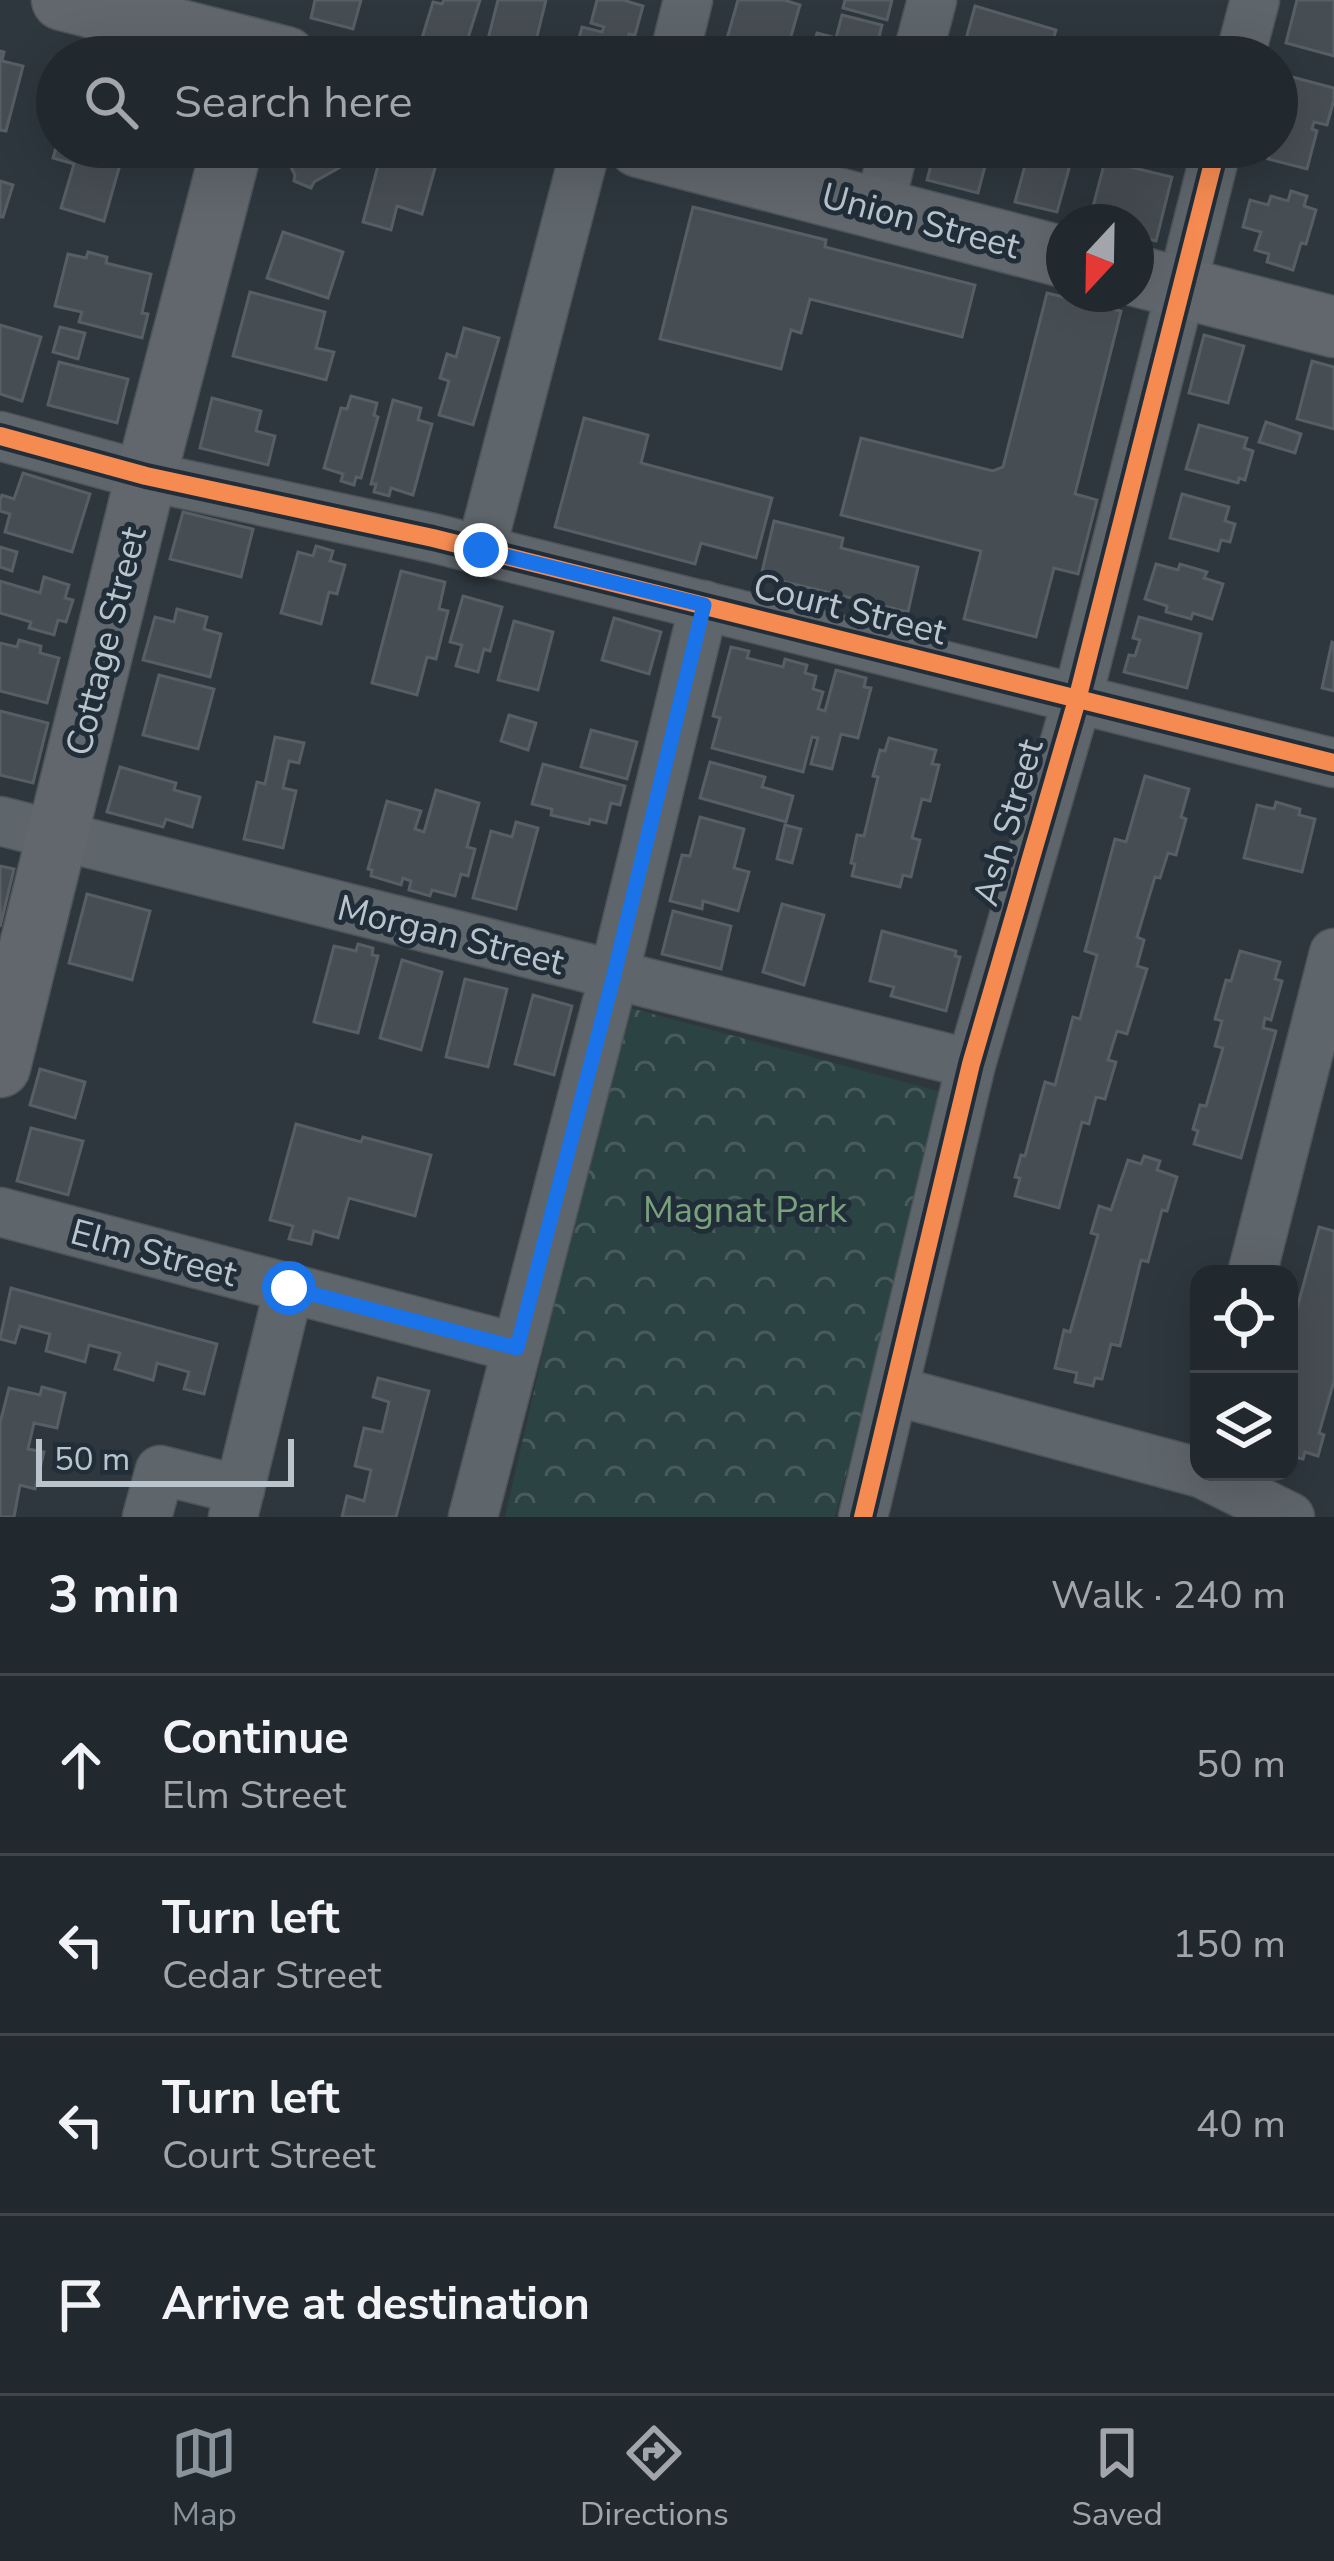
<!DOCTYPE html>
<meta charset="utf-8">
<style>
:root{--surface:#22292e;--page:#2e353a;--text:#f1f3f6;--muted:#a2a6aa;--line:#3f454a;--accent:#89939b}
body{margin:0;font-family:"Nunito Sans",sans-serif;background:var(--page);color:var(--text)}
.controls{position:absolute;right:36px;bottom:36px;display:grid;overflow:hidden;border-radius:24px;box-shadow:0 12px 48px #0002}
.controls button{width:108px;height:108px;display:grid;place-items:center;padding:0;border:0;border-bottom:3px solid var(--line);background:var(--surface);color:var(--text);font:60px sans-serif}
.compass{position:absolute;left:1046px;top:204px;width:108px;height:108px;border-radius:50%;background:var(--surface);box-shadow:0 12px 48px #0002;rotate:202deg}
.scale{position:absolute;left:36px;bottom:30px;width:258px;box-sizing:border-box;padding-left:12px;border:6px solid #bac4cd;border-top:0;font-size:33px;line-height:42px;white-space:nowrap;color:#bac4cd;-webkit-text-stroke:9px #212e39;paint-order:stroke}
.stop{position:absolute;width:36px;height:36px;margin:-27px;border:9px solid #1a73e8;border-radius:50%;background:#fff}
.stop.end{background:#1a73e8;border-color:#fff;box-shadow:0 3px 12px #0008}
.list{margin:0;padding:0;list-style:none}
h2{display:flex;justify-content:space-between;align-items:center;height:156px;margin:0;padding:0 48px;font-size:51px}
h2 small{font-size:39px;font-weight:400;color:var(--muted)}
.list li{display:grid;grid-template-columns:78px 1fr auto;gap:36px;align-items:center;box-sizing:border-box;height:180px;padding:0 48px;border-top:3px solid var(--line)}
.list b{display:block;font-size:45px;white-space:nowrap}
.list p{margin:0;font-size:39px;white-space:nowrap;color:var(--muted)}
.list em{font-size:39px;font-style:normal;color:var(--muted)}
.icon{flex:none;width:66px;height:66px;fill:none;stroke:currentColor;stroke-width:2;stroke-linecap:round;stroke-linejoin:round}
.map{position:relative;flex:none;width:1334px;height:1517px;overflow:hidden}
.search{position:absolute;background:var(--surface);box-shadow:0 12px 48px #0002;left:36px;right:36px;top:36px;height:132px;display:flex;align-items:center;gap:30px;box-sizing:border-box;padding:0 42px;border-radius:66px;color:var(--muted);font-size:45px}
.sheet{height:876px;background:var(--surface)}
nav{display:flex;justify-content:space-around;align-items:center;box-sizing:border-box;height:168px;border-top:3px solid var(--line);background:var(--surface);font-size:33px;color:var(--muted)}
nav a{display:grid;justify-items:center;gap:6px}
nav .on{color:var(--accent)}
.map>svg:first-child{display:block}
.park{fill:url(#park-crowns)}
.building{fill:#474e53;stroke:#575e65;stroke-width:3}
.lines{fill:none;stroke-linecap:round;stroke-linejoin:round}
.minor-casing{stroke:#4d5358;stroke-width:51}
.major-casing{stroke:#4c545a;stroke-width:63}
.minor{stroke:#5e656b;stroke-width:48}
.major{stroke:#61676c;stroke-width:60}
.cycleway-casing{stroke:#212e39;stroke-width:26}
.cycleway{stroke:#f68b52;stroke-width:18}
.route{stroke:#1a73e8;stroke-width:15}
.labels{text-anchor:middle;stroke-width:10;stroke-linejoin:round;paint-order:stroke}
.street-label{font-size:36px;fill:#bac4cd;stroke:#212e39}
.park-label{font-size:36px;fill:#79a27c;stroke:#212e39}
</style>
<div class="map">
<svg width="1334" height="1517" viewBox="0 0 1334 1517">
<defs>
<pattern id="park-crowns" width="20" height="18" patternUnits="userSpaceOnUse" patternTransform="scale(3)"><rect width="20" height="18" fill="#2b4343"/><path d="M2 6a3 3 0 1 1 6 0M12 15a3 3 0 1 1 6 0" fill="none" stroke="#485c5d"/></pattern>
</defs>
<rect width="100%" height="100%" fill="#2e373e"/>
<polygon class="park" points="623,1006 945,1093 835,1517 505,1517"/>
<g class="building">
<polygon points="315,0 361,0 353,29 311,18"/>
<polygon points="444,0 480,0 462,57 450,57 419,48 433,2 442,4"/>
<polygon points="498,0 546,0 532,57 512,57 490,52 492,44 487,43"/>
<polygon points="597,0 623,0 643,6 635,35 629,34 627,40 646,44 642,57 574,57 582,27 602,32 604,27 591,23"/>
<polygon points="738,0 784,0 800,5 785,57 726,42"/>
<polygon points="845,0 892,0 887,20 843,8"/>
<polygon points="1297,0 1334,0 1334,56 1286,43"/>
<polygon points="975,6 1056,30 1048,57 961,57"/>
<polygon points="842,15 882,25 874,57 831,57 812,51 817,33 836,38"/>
<polygon points="1144,45 1185,57 1140,57"/>
<polygon points="0,51 4,52 2,61 23,66 6,131 0,130"/>
<polygon points="1277,73 1334,88 1334,100 1327,125 1314,122 1312,129 1317,131 1307,169 1268,159 1271,149 1265,147 1277,147"/>
<polygon points="57,145 125,147 104,221 61,208 74,164 53,158"/>
<polygon points="281,147 349,147 350,150 344,165 314,182 311,188 294,181 295,175"/>
<polygon points="383,147 441,147 422,214 397,206 391,230 363,222"/>
<polygon points="797,147 851,147 845,169 794,155"/>
<polygon points="936,147 990,147 978,193 927,180"/>
<polygon points="1030,147 1075,147 1057,212 1015,202"/>
<polygon points="1105,161 1172,177 1156,241 1136,236 1136,222 1089,222"/>
<polygon points="0,181 13,185 3,217 0,217"/>
<polygon points="1291,191 1307,196 1304,206 1316,210 1306,244 1301,243 1293,270 1267,262 1269,254 1255,250 1261,232 1243,227 1250,200 1268,205 1271,196 1288,201"/>
<polygon points="693,207 826,240 825,247 975,285 962,337 810,299 801,333 791,330 781,369 660,339"/>
<polygon points="283,232 343,252 328,298 267,278"/>
<polygon points="88,252 107,257 106,263 151,274 142,313 148,314 142,338 79,322 82,312 55,306 68,254 86,258"/>
<polygon points="250,292 325,312 316,348 334,352 326,380 233,356"/>
<polygon points="1047,293 1121,311 1075,494 1097,500 1078,574 1054,568 1036,637 964,619 981,551 841,515 861,438 993,471 1003,467"/>
<polygon points="0,325 41,337 22,401 0,394"/>
<polygon points="60,327 85,333 78,359 53,352"/>
<polygon points="464,328 499,338 473,425 439,415 449,381 440,378 447,354 456,357"/>
<polygon points="1204,335 1244,346 1228,403 1189,393"/>
<polygon points="1312,361 1334,367 1334,429 1297,419"/>
<polygon points="59,362 128,379 117,423 48,405"/>
<polygon points="351,396 377,403 374,415 378,417 361,478 356,477 354,485 341,481 343,474 324,468 341,408 347,409"/>
<polygon points="212,398 261,411 256,431 275,436 268,465 200,448"/>
<polygon points="393,400 421,408 418,420 432,424 413,495 391,488 389,496 374,492 376,484 371,484"/>
<polygon points="584,418 648,435 641,463 772,498 756,558 701,543 695,564 555,527"/>
<polygon points="1266,422 1301,434 1295,453 1259,442"/>
<polygon points="1199,425 1247,438 1244,448 1253,451 1245,480 1239,478 1238,483 1186,469"/>
<polygon points="23,473 90,494 72,552 5,532 10,514 0,511 0,500 2,495 14,499"/>
<polygon points="1182,494 1229,507 1225,521 1235,524 1230,542 1221,540 1218,551 1170,538"/>
<polygon points="183,512 253,529 241,577 170,559"/>
<polygon points="774,521 843,538 841,548 918,567 908,612 761,576"/>
<polygon points="316,546 333,551 330,561 345,565 337,594 329,592 321,624 281,613 298,552 313,556"/>
<polygon points="0,547 17,552 12,571 0,567"/>
<polygon points="1156,564 1178,570 1180,564 1207,572 1204,578 1223,584 1212,619 1193,613 1191,619 1166,612 1167,606 1145,599"/>
<polygon points="401,571 445,582 439,609 448,611 436,659 427,657 417,695 372,683"/>
<polygon points="44,577 69,585 65,598 73,600 66,622 58,620 54,635 29,628 31,622 0,613 0,581 40,593"/>
<polygon points="463,596 502,607 490,651 484,649 478,672 456,666 462,645 450,642"/>
<polygon points="177,609 207,617 204,629 221,634 210,677 143,660 155,617 174,622"/>
<polygon points="1139,617 1201,634 1187,688 1124,672 1129,655 1135,656 1140,640 1133,638"/>
<polygon points="614,618 661,632 649,674 602,660"/>
<polygon points="514,621 553,632 538,690 498,680"/>
<polygon points="19,640 41,646 40,653 59,658 47,703 0,691 0,643 17,647"/>
<polygon points="1332,642 1334,643 1334,691 1322,688"/>
<polygon points="731,647 749,651 747,658 783,667 785,659 807,665 805,673 816,676 813,689 823,692 818,709 825,711 836,670 866,678 864,687 871,688 858,738 841,734 832,769 811,764 818,738 812,737 803,772 712,748 720,718 713,716"/>
<polygon points="159,675 214,689 198,749 143,735"/>
<polygon points="0,711 48,723 33,783 0,775"/>
<polygon points="509,715 536,723 528,750 501,741"/>
<polygon points="591,730 637,742 627,779 581,767"/>
<polygon points="275,737 304,743 299,763 289,761 283,788 296,791 283,848 244,839 257,782 265,784"/>
<polygon points="889,738 936,750 932,764 939,765 930,801 922,799 912,838 920,840 911,877 903,875 900,887 852,876 855,864 851,863 857,835 864,836 878,777 873,776 880,750 885,751"/>
<polygon points="710,762 765,777 762,787 793,796 786,822 700,798"/>
<polygon points="543,764 625,786 620,805 611,803 606,823 590,819 589,824 551,815 552,809 532,804"/>
<polygon points="120,767 176,783 174,790 200,797 192,827 166,819 163,827 107,812"/>
<polygon points="1145,776 1189,789 1181,817 1186,819 1176,855 1168,853 1160,878 1155,877 1137,937 1144,940 1137,966 1147,969 1127,1034 1117,1031 1108,1060 1116,1062 1105,1099 1096,1097 1089,1124 1082,1122 1059,1208 1015,1196 1020,1178 1015,1177 1021,1155 1025,1156 1045,1082 1055,1085 1073,1017 1080,1019 1097,955 1085,951 1115,839 1126,842"/>
<polygon points="436,790 479,803 467,847 475,849 468,876 461,874 455,896 432,890 430,896 409,890 411,881 403,878 401,885 371,876 372,870 368,869 387,801 421,811 415,829 424,832"/>
<polygon points="1276,802 1300,809 1299,815 1315,819 1302,872 1244,858 1257,805 1274,809"/>
<polygon points="700,817 744,829 734,868 749,872 738,911 703,901 702,909 670,901 682,855 690,856"/>
<polygon points="516,822 538,828 516,909 473,898 491,831 512,837"/>
<polygon points="785,825 801,829 792,863 777,859"/>
<polygon points="0,866 14,869 0,927"/>
<polygon points="87,894 150,911 132,980 69,963"/>
<polygon points="782,904 824,915 804,985 763,972"/>
<polygon points="673,911 731,926 721,969 662,954"/>
<polygon points="882,931 956,951 955,956 960,957 946,1011 891,996 894,987 870,981"/>
<polygon points="358,944 373,948 372,955 378,956 358,1033 314,1022 334,946 356,951"/>
<polygon points="1240,951 1280,962 1275,979 1282,981 1271,1020 1265,1018 1263,1028 1276,1031 1241,1158 1194,1144 1198,1131 1193,1129 1200,1105 1206,1106 1223,1048 1215,1046 1222,1021 1215,1019 1226,980 1231,981"/>
<polygon points="402,960 442,972 421,1050 380,1038"/>
<polygon points="465,979 507,989 488,1067 446,1057"/>
<polygon points="533,995 572,1006 554,1075 515,1064"/>
<polygon points="40,1069 85,1082 75,1118 30,1105"/>
<polygon points="296,1124 361,1142 363,1137 431,1155 415,1216 349,1198 338,1238 314,1231 311,1244 289,1239 293,1226 270,1220"/>
<polygon points="31,1128 83,1141 68,1195 17,1181"/>
<polygon points="1144,1156 1160,1161 1157,1170 1177,1177 1167,1211 1162,1210 1148,1262 1141,1260 1120,1346 1111,1344 1102,1379 1095,1378 1093,1386 1075,1382 1077,1373 1055,1368 1064,1330 1070,1332 1098,1235 1091,1233 1099,1206 1111,1210 1128,1160 1141,1164"/>
<polygon points="1319,1227 1334,1231 1334,1381 1319,1433 1324,1435 1318,1456 1305,1452 1303,1459 1290,1456 1293,1447 1289,1446 1289,1338"/>
<polygon points="11,1288 217,1344 204,1394 184,1389 189,1372 157,1363 153,1380 115,1369 120,1353 89,1345 85,1362 46,1351 50,1334 20,1326 15,1343 0,1339"/>
<polygon points="378,1378 429,1391 396,1517 342,1517 347,1496 364,1501 371,1470 355,1466 364,1428 382,1432 389,1402 373,1397"/>
<polygon points="42,1387 65,1393 57,1428 34,1423 28,1449 44,1452 35,1489 20,1485 14,1517 0,1517 0,1423 9,1388 40,1395"/>
</g>
<g class="lines">
<defs>
<g id="minor">
<polyline points="674,57 688,0"/>
<polyline points="917,57 932,0"/>
<polyline points="1240,57 1255,0"/>
<polyline points="879,209 894,147"/>
<polyline points="0,436 146,476 433,538 1334,763"/>
<polyline points="481,550 586,147"/>
<polyline points="0,821 971,1064"/>
<polyline points="0,1212 517,1348"/>
<polyline points="1252,1274 1334,953"/>
<polyline points="895,1391 1201,1473 1290,1517"/>
<polyline points="147,1517 160,1470 240,1490"/>
<polyline points="233,1517 289,1288"/>
<polyline points="473,1517 614,975 704,605"/>
<polyline points="863,1517 971,1064 1077,700 1217,147"/>
</g>
<g id="major">
<polyline points="62,0 286,57"/>
<polyline points="639,147 1064,257"/>
<polyline points="1136,276 1334,327"/>
<polyline points="0,1067 146,476 232,147"/>
</g>
</defs>
<use href="#minor" class="minor-casing"/>
<use href="#major" class="major-casing"/>
<use href="#minor" class="minor"/>
<use href="#major" class="major"/>
<defs>
<g id="cycleway">
<polyline points="0,436 146,476 433,538 1334,763"/>
<polyline points="863,1517 971,1064 1077,700 1217,147"/>
</g>
</defs>
<use href="#cycleway" class="cycleway-casing"/>
<use href="#cycleway" class="cycleway"/>
</g>
<g class="lines">
<polyline class="route" points="289,1288 517,1348 614,975 704,605 481,550"/>
</g>
<g class="labels">
<g class="street-label">
<text transform="translate(921 220) rotate(15)" y="13">Union Street</text>
<text transform="translate(850 608) rotate(14)" y="13">Court Street</text>
<text transform="translate(105 641) rotate(-76)" y="13">Cottage Street</text>
<text transform="translate(1007 822) rotate(-74)" y="13">Ash Street</text>
<text transform="translate(451 934) rotate(14)" y="13">Morgan Street</text>
<text transform="translate(154 1252) rotate(15)" y="13">Elm Street</text>
</g>
<g class="park-label">
<text x="745" y="1222">Magnat Park</text>
</g>
</g>
</svg>
<div class="controls">
<button><svg class="icon" aria-label="locate" viewBox="0 0 24 24"><circle cx="12" cy="12" r="6"/><path d="M12 2v4M12 18v4M2 12h4M18 12h4"/></svg></button>
<button><svg class="icon" aria-label="layers" viewBox="0 0 24 24"><path d="M12 4l9 5-9 5-9-5zM3 14l9 5 9-5"/></svg></button>
</div>
<svg class="compass" viewBox="-18 -18 36 36"><path d="M0-13l5 13h-10z" fill="#e53935"/><path d="M0 13l5-13h-10z" fill="#a2a6aa"/></svg>
<div class="scale">50 m</div>
<div class="stop" style="left:289px;top:1288px"></div>
<div class="stop end" style="left:481px;top:550px"></div>
<div class="search"><svg class="icon" aria-label="search" viewBox="0 0 24 24"><circle cx="10" cy="10" r="6"/><path d="M15 15l6 6"/></svg>Search here</div>
</div>
<section class="sheet">
<h2>3 min<small>Walk · 240 m</small></h2>
<ul class="list">
<li><svg class="icon" aria-label="ahead" viewBox="0 0 24 24"><path d="M12 20V5M6 11l6-6 6 6"/></svg><div><b>Continue</b><p>Elm Street</p></div><em>50 m</em></li>
<li><svg class="icon" aria-label="left" viewBox="0 0 24 24"><path d="M17 20v-9H6M10 6l-5 5 5 5"/></svg><div><b>Turn left</b><p>Cedar Street</p></div><em>150 m</em></li>
<li><svg class="icon" aria-label="left" viewBox="0 0 24 24"><path d="M17 20v-9H6M10 6l-5 5 5 5"/></svg><div><b>Turn left</b><p>Court Street</p></div><em>40 m</em></li>
<li><svg class="icon" aria-label="arrive" viewBox="0 0 24 24"><path d="M6 21V4h12l-3 4 3 4H6"/></svg><div><b>Arrive at destination</b></div></li>
</ul>
</section>
<nav>
<a class="on"><svg class="icon" aria-label="map" viewBox="0 0 24 24"><path d="M3 6l6-2 6 2 6-2v14l-6 2-6-2-6 2zM9 4v14M15 6v14"/></svg>Map</a>
<a><svg class="icon" aria-label="directions" viewBox="0 0 24 24"><path d="M12 3l9 9-9 9-9-9zM9 14v-3h6M13 9l2 2-2 2"/></svg>Directions</a>
<a><svg class="icon" aria-label="saved" viewBox="0 0 24 24"><path d="M7 4h10v16l-5-4-5 4z"/></svg>Saved</a>
</nav>
